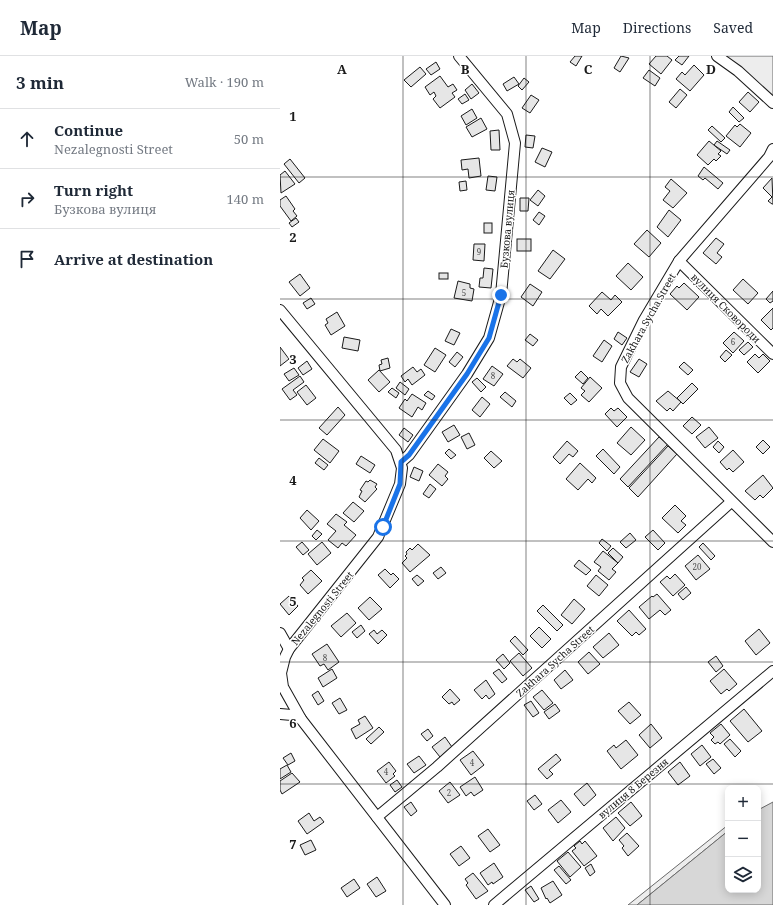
<!DOCTYPE html>
<meta charset="utf-8">
<style>
:root{--surface:#fff;--page:#f6f6f7;--text:#1f2937;--muted:#747a83;--line:#e0e1e3}
body{margin:0;font-family:"Noto Serif",serif;background:var(--page);color:var(--text)}
.controls{position:absolute;right:12px;bottom:12px;display:grid;overflow:hidden;border-radius:8px;box-shadow:0 2px 10px #0003}
.controls button{width:36px;height:36px;display:grid;place-items:center;padding:0;border:0;border-bottom:1px solid var(--line);background:var(--surface);color:var(--text);font:20px sans-serif}
.stop{position:absolute;width:12px;height:12px;margin:-9px;border:3px solid #1a73e8;border-radius:50%;background:#fff}
.stop.end{background:#1a73e8;border-color:#fff;box-shadow:0 1px 4px #0008}
.list{margin:0;padding:0;list-style:none}
h2{display:flex;justify-content:space-between;align-items:center;height:52px;margin:0;padding:0 16px;font-size:17px}
h2 small{font-size:13px;font-weight:400;color:var(--muted)}
.list li{display:grid;grid-template-columns:26px 1fr auto;gap:12px;align-items:center;box-sizing:border-box;height:60px;padding:0 16px;border-top:1px solid var(--line)}
.list b{display:block;font-size:15px;white-space:nowrap}
.list p{margin:0;font-size:13px;white-space:nowrap;color:var(--muted)}
.list em{font-size:13px;font-style:normal;color:var(--muted)}
.icon{flex:none;width:22px;height:22px;fill:none;stroke:currentColor;stroke-width:2;stroke-linecap:round;stroke-linejoin:round}
.map{position:relative;flex:none;width:493px;height:849px;overflow:hidden}
header{display:flex;align-items:center;gap:24px;box-sizing:border-box;height:56px;padding:0 20px;background:var(--surface);border-bottom:1px solid var(--line)}
header strong{font-size:19px}
nav{display:flex;gap:22px;margin-inline-start:auto;font-size:14px}
main{display:flex}
aside{flex:1;background:var(--surface)}
.map>svg:first-child{display:block}
.green{fill:#ededed;stroke:#6a6a6a}
.water{fill:#d7d7d7;stroke:#6a6a6a}
.building{fill:#e6e6e6;stroke:#1a1a1a}
.lines{fill:none;stroke-linecap:round;stroke-linejoin:round}
.minor-casing{stroke:#1a1a1a;stroke-width:12}
.minor{stroke:#fff;stroke-width:10}
.route{stroke:#1a73e8;stroke-width:5}
.grid{fill:none;stroke:#1a1a1a;stroke-width:1;stroke-opacity:0.55}
.labels{text-anchor:middle;stroke-width:3;stroke-linejoin:round;paint-order:stroke}
.number-label{font-size:8px;fill:#4d4d4d}
.street-label{font-size:10px;fill:#1a1a1a;stroke:#fff}
.grid-label{font-size:13px;text-anchor:middle;font-weight:bold;fill:#1a1a1a;stroke:#fff;stroke-width:3;stroke-linejoin:round;paint-order:stroke}
</style>
<header>
<strong>Map</strong>
<nav><a>Map</a><a>Directions</a><a>Saved</a></nav>
</header>
<main>
<aside>
<h2>3 min<small>Walk · 190 m</small></h2>
<ul class="list">
<li><svg class="icon" aria-label="ahead" viewBox="0 0 24 24"><path d="M12 20V5M6 11l6-6 6 6"/></svg><div><b>Continue</b><p>Nezalegnosti Street</p></div><em>50 m</em></li>
<li><svg class="icon" aria-label="right" viewBox="0 0 24 24"><path d="M7 20v-9h11M14 6l5 5-5 5"/></svg><div><b>Turn right</b><p>Бузкова вулиця</p></div><em>140 m</em></li>
<li><svg class="icon" aria-label="arrive" viewBox="0 0 24 24"><path d="M6 21V4h12l-3 4 3 4H6"/></svg><div><b>Arrive at destination</b></div></li>
</ul>
</aside>
<div class="map">
<svg width="493" height="849" viewBox="0 0 493 849">
<rect width="100%" height="100%" fill="#fff"/>
<g class="green">
<polygon points="437,0 493,0 493,47"/>
<polygon points="448,769 448,775 357,849 348,849"/>
</g>
<polygon class="water" points="493,746 493,849 357,849 448,775 448,834 478,834 478,754"/>
<g class="building">
<polygon points="295,0 302,0 296,10 290,6"/>
<polygon points="341,0 349,2 340,16 334,12"/>
<polygon points="376,0 387,0 392,4 381,18 369,8"/>
<polygon points="399,0 409,0 402,9 395,4"/>
<polygon points="156,6 160,13 151,19 146,13"/>
<polygon points="414,9 424,19 410,35 396,23 402,16 405,19"/>
<polygon points="140,11 146,18 131,31 124,24"/>
<polygon points="369,14 380,22 375,30 363,22"/>
<polygon points="160,20 168,31 173,28 177,34 172,37 175,41 160,52 153,43 156,40 154,36 150,39 145,31"/>
<polygon points="234,21 239,28 227,35 223,28"/>
<polygon points="244,22 249,26 242,34 238,30"/>
<polygon points="192,28 199,37 191,43 185,34"/>
<polygon points="400,33 407,39 396,52 389,46"/>
<polygon points="468,36 479,46 470,56 459,46"/>
<polygon points="185,38 189,44 182,48 178,43"/>
<polygon points="251,39 259,44 250,57 242,52"/>
<polygon points="453,51 464,62 459,66 449,56"/>
<polygon points="192,53 197,62 186,69 181,60"/>
<polygon points="201,62 207,73 192,81 186,71"/>
<polygon points="460,68 471,77 460,91 446,80 455,69 457,71"/>
<polygon points="432,70 445,82 441,86 428,74"/>
<polygon points="219,74 220,94 211,94 210,75"/>
<polygon points="246,79 255,80 253,92 245,91"/>
<polygon points="429,85 441,95 438,98 441,100 436,105 434,103 428,109 417,99"/>
<polygon points="437,85 450,94 447,98 434,89"/>
<polygon points="262,92 272,96 265,111 255,106"/>
<polygon points="199,102 201,120 189,122 188,113 182,114 181,104"/>
<polygon points="10,103 25,122 19,127 4,108"/>
<polygon points="424,111 443,127 438,133 425,122 423,124 418,120"/>
<polygon points="5,115 15,128 1,137 0,119"/>
<polygon points="208,120 217,121 215,135 206,134"/>
<polygon points="492,122 493,148 492,148 488,145 492,141 483,132"/>
<polygon points="391,123 407,137 393,152 383,144 390,135 385,131"/>
<polygon points="186,125 187,134 180,135 179,126"/>
<polygon points="258,134 265,140 258,150 250,144"/>
<polygon points="6,140 15,153 13,155 17,160 11,165 0,150 0,144"/>
<polygon points="240,142 249,142 248,155 240,155"/>
<polygon points="389,154 401,164 388,181 377,171"/>
<polygon points="259,156 265,160 259,169 253,164"/>
<polygon points="16,162 19,166 12,171 9,167"/>
<rect x="204" y="167" width="8" height="10"/>
<polygon points="367,174 381,187 369,201 354,188"/>
<polygon points="436,182 444,188 437,197 442,201 436,208 423,197"/>
<rect x="237" y="183" width="14" height="12"/>
<polygon points="194,188 205,188 204,205 193,204"/>
<polygon points="273,194 285,203 270,223 258,215"/>
<polygon points="348,207 363,221 351,234 336,220"/>
<polygon points="204,212 213,213 211,232 199,231 200,222 203,222"/>
<rect x="159" y="217" width="9" height="6"/>
<polygon points="20,218 30,232 20,240 9,226"/>
<polygon points="463,223 478,237 468,248 453,234"/>
<polygon points="178,225 190,228 190,232 194,233 192,245 174,242"/>
<polygon points="404,227 419,241 407,254 390,238 397,230 399,232"/>
<polygon points="250,228 262,236 253,250 241,241"/>
<polygon points="493,235 493,245 490,247 486,243"/>
<polygon points="322,236 331,244 335,239 342,246 328,260 321,253 317,258 309,250"/>
<polygon points="31,242 35,248 27,253 23,247"/>
<polygon points="493,252 493,272 491,274 481,264"/>
<polygon points="57,256 65,270 51,279 45,269 48,267 46,263"/>
<polygon points="171,273 180,277 174,289 165,285"/>
<polygon points="338,276 347,282 342,289 334,283"/>
<polygon points="454,276 464,285 453,297 443,287"/>
<polygon points="250,278 258,284 253,290 245,284"/>
<polygon points="64,281 80,284 78,295 62,292"/>
<polygon points="324,284 332,290 322,306 313,300"/>
<polygon points="468,286 473,291 464,299 459,294"/>
<polygon points="0,291 9,303 0,310"/>
<polygon points="155,292 166,299 155,316 144,309"/>
<polygon points="446,294 452,299 445,306 440,301"/>
<polygon points="177,296 183,301 175,311 169,306"/>
<polygon points="475,298 479,302 483,298 490,305 478,317 467,306"/>
<polygon points="108,302 110,312 100,315 99,309 102,308 101,304"/>
<polygon points="233,303 237,306 240,303 251,312 243,322 227,310"/>
<polygon points="359,303 367,308 359,321 350,316"/>
<polygon points="27,305 32,313 23,319 18,312"/>
<polygon points="404,306 413,314 408,319 399,311"/>
<polygon points="212,310 223,318 214,330 203,323"/>
<polygon points="133,311 137,316 141,313 145,319 132,329 128,323 125,326 121,320"/>
<polygon points="14,312 19,319 9,325 4,318"/>
<polygon points="99,314 110,326 99,336 88,324"/>
<polygon points="301,315 308,322 303,328 295,321"/>
<polygon points="20,320 24,326 13,334 17,339 10,344 2,333"/>
<polygon points="310,321 322,332 309,346 301,339 305,335 301,332"/>
<polygon points="197,322 206,331 201,336 192,326"/>
<polygon points="120,326 129,333 125,339 116,332"/>
<polygon points="412,327 418,333 403,348 397,342"/>
<polygon points="26,329 36,342 27,349 17,336"/>
<polygon points="112,332 119,337 116,342 108,336"/>
<polygon points="148,335 155,340 152,344 144,339"/>
<polygon points="388,335 401,346 393,355 390,352 387,355 376,345"/>
<polygon points="225,336 236,345 232,351 220,341"/>
<polygon points="290,337 297,344 291,349 284,342"/>
<polygon points="132,338 146,347 142,354 138,351 132,361 119,352 125,343 127,345"/>
<polygon points="202,341 210,348 200,361 192,354"/>
<polygon points="58,351 65,359 47,379 39,372"/>
<polygon points="331,352 334,355 338,352 347,361 337,371 325,358"/>
<polygon points="412,361 421,369 412,378 403,370"/>
<polygon points="174,369 180,379 168,386 162,376"/>
<polygon points="351,371 365,384 351,399 337,387"/>
<polygon points="429,371 438,382 425,392 416,381"/>
<polygon points="124,372 133,379 128,386 119,379"/>
<polygon points="189,377 195,389 187,393 181,381"/>
<polygon points="379,381 388,388 348,431 340,423"/>
<polygon points="43,383 59,395 50,407 34,394"/>
<polygon points="483,384 490,391 483,398 476,391"/>
<polygon points="287,385 298,395 293,401 289,398 280,408 273,401"/>
<polygon points="438,385 444,391 439,397 433,391"/>
<polygon points="388,390 397,398 358,441 349,432"/>
<polygon points="169,393 176,399 171,403 165,397"/>
<polygon points="323,393 340,411 334,418 316,400"/>
<polygon points="453,394 464,406 453,416 449,412 447,414 440,406"/>
<polygon points="211,395 222,405 214,412 204,402"/>
<polygon points="81,400 95,409 90,417 76,408"/>
<polygon points="39,402 48,409 44,414 35,407"/>
<polygon points="300,407 316,422 312,427 308,423 298,434 286,423"/>
<polygon points="158,408 168,416 165,420 168,423 162,430 149,419"/>
<polygon points="134,411 143,415 139,425 130,421"/>
<polygon points="483,419 493,432 483,442 480,439 475,444 465,435"/>
<polygon points="90,424 97,428 95,431 97,433 85,446 79,441 82,435 80,434 86,425 88,426"/>
<polygon points="150,428 156,433 149,442 143,438"/>
<polygon points="73,446 84,455 74,466 63,457"/>
<polygon points="395,449 406,460 401,465 406,469 398,477 382,462"/>
<polygon points="27,454 39,465 31,474 20,462"/>
<polygon points="56,458 67,466 64,469 76,479 66,490 62,487 58,492 48,484 56,475 47,468"/>
<polygon points="37,474 42,478 36,484 32,480"/>
<polygon points="373,474 385,487 378,494 365,481"/>
<polygon points="350,477 356,484 346,492 340,486"/>
<polygon points="322,483 331,490 327,495 319,487"/>
<polygon points="22,486 29,494 23,499 16,491"/>
<polygon points="42,486 51,497 37,509 28,498"/>
<polygon points="423,487 435,500 431,504 419,491"/>
<polygon points="138,488 150,499 130,516 122,507 127,502 125,500 127,498 126,496 130,492 132,494"/>
<polygon points="333,492 343,501 338,507 328,497"/>
<polygon points="323,495 338,507 332,513 336,516 329,524 318,515 321,511 314,506"/>
<polygon points="418,499 430,513 416,524 405,510"/>
<polygon points="299,504 311,514 306,519 294,510"/>
<polygon points="161,511 166,517 158,523 153,517"/>
<polygon points="105,513 111,519 113,517 119,523 110,532 98,519"/>
<polygon points="31,514 42,525 28,538 20,529 24,524 22,522"/>
<polygon points="395,518 405,529 393,540 380,526 387,520 390,523"/>
<polygon points="137,519 144,525 138,530 132,523"/>
<polygon points="316,519 328,529 319,540 307,530"/>
<polygon points="406,531 411,537 403,544 398,538"/>
<polygon points="377,538 391,554 385,559 380,554 369,563 359,551 372,540 373,541"/>
<polygon points="9,540 18,550 9,559 0,548"/>
<polygon points="90,541 102,553 89,564 78,552"/>
<polygon points="294,543 305,553 292,568 281,559"/>
<polygon points="263,549 283,569 277,575 257,555"/>
<polygon points="349,554 366,573 359,579 356,576 352,580 337,565"/>
<polygon points="67,557 76,567 61,581 51,570"/>
<polygon points="81,569 85,575 77,582 72,576"/>
<polygon points="259,571 271,583 262,592 250,580"/>
<polygon points="479,573 490,587 476,599 465,585"/>
<polygon points="94,574 97,578 102,574 107,579 98,588 89,578"/>
<polygon points="329,577 339,589 323,602 313,591"/>
<polygon points="235,580 248,594 243,599 230,585"/>
<polygon points="47,588 59,606 48,614 44,608 40,610 32,598"/>
<polygon points="309,596 320,608 308,618 298,606"/>
<polygon points="239,597 252,612 243,620 230,605"/>
<polygon points="223,598 230,607 224,613 216,604"/>
<polygon points="436,600 443,610 436,616 428,606"/>
<polygon points="52,613 57,622 43,631 38,622"/>
<polygon points="219,613 227,623 222,627 213,617"/>
<polygon points="444,613 457,628 449,635 447,633 441,638 430,625"/>
<polygon points="285,614 293,624 281,633 274,624"/>
<polygon points="206,624 215,638 209,643 206,639 202,643 194,634"/>
<polygon points="170,633 180,644 174,649 172,646 169,648 162,641"/>
<polygon points="262,634 273,647 264,654 253,641"/>
<polygon points="38,635 44,645 38,649 32,639"/>
<polygon points="60,642 67,654 59,658 52,647"/>
<polygon points="251,645 259,657 253,661 244,649"/>
<polygon points="349,646 361,659 350,668 338,655"/>
<polygon points="275,648 280,655 269,663 264,656"/>
<polygon points="464,653 482,675 468,686 450,665"/>
<polygon points="85,660 93,672 76,683 71,673 80,668 78,664"/>
<polygon points="371,668 382,682 370,692 359,679"/>
<polygon points="441,668 450,679 440,688 438,686 435,688 431,684 434,681 430,677"/>
<polygon points="99,671 104,676 91,688 86,683"/>
<polygon points="148,673 153,680 147,685 141,678"/>
<polygon points="165,681 172,691 160,701 152,691"/>
<polygon points="450,683 461,695 455,701 444,688"/>
<polygon points="346,684 358,699 341,713 327,695 334,689 336,692"/>
<polygon points="422,689 431,701 420,710 411,698"/>
<polygon points="193,695 204,709 191,719 180,704"/>
<polygon points="11,697 15,705 8,709 3,702"/>
<polygon points="276,698 281,704 269,714 273,718 267,723 258,713"/>
<polygon points="139,700 146,709 134,717 127,708"/>
<polygon points="433,703 441,712 434,718 426,708"/>
<polygon points="109,706 116,715 113,718 115,720 106,727 97,715"/>
<polygon points="400,706 410,720 398,729 388,716"/>
<polygon points="7,709 11,716 0,723 0,713"/>
<polygon points="12,717 20,726 2,738 0,734 0,725"/>
<polygon points="195,721 203,734 194,740 191,736 186,740 180,731"/>
<polygon points="117,724 122,731 115,736 110,729"/>
<polygon points="170,726 180,739 168,747 159,735"/>
<polygon points="307,727 316,739 304,750 294,738"/>
<polygon points="255,739 262,748 254,754 247,745"/>
<polygon points="281,744 291,756 278,767 268,754"/>
<polygon points="131,746 137,755 131,760 124,751"/>
<polygon points="351,746 362,760 350,770 338,757"/>
<polygon points="29,757 34,765 40,761 44,766 27,778 18,765"/>
<polygon points="336,761 345,772 333,785 323,772"/>
<polygon points="208,773 220,789 210,796 198,780"/>
<polygon points="347,777 359,790 348,800 342,792 344,790 339,784"/>
<polygon points="31,784 36,794 25,799 20,789"/>
<polygon points="300,785 302,788 305,785 317,800 304,810 292,795 296,792 294,790"/>
<polygon points="181,790 190,802 179,810 170,798"/>
<polygon points="288,796 301,811 290,821 277,805"/>
<polygon points="214,807 223,821 213,828 212,826 208,829 200,817"/>
<polygon points="311,808 315,816 310,820 305,812"/>
<polygon points="279,810 291,824 286,828 274,814"/>
<polygon points="193,817 208,835 196,843 186,829 188,827 185,823"/>
<polygon points="97,821 106,835 96,841 87,828"/>
<polygon points="74,823 80,832 67,841 61,832"/>
<polygon points="273,825 282,839 270,847 267,842 266,843 261,832"/>
<polygon points="251,830 259,843 254,846 245,834"/>
</g>
<g class="lines">
<defs>
<g id="minor">
<polyline points="437,0 458,15 493,47"/>
<polyline points="493,93 489,101 399,205 364,264 341,311 340,327 348,342 493,486"/>
<polyline points="399,205 493,298"/>
<polyline points="0,254 116,394 122,412 120,428 98,481 9,593 5,601 1,617 3,631 21,663 165,849"/>
<polyline points="121,406 129,399 187,318 209,282 221,239 235,87 227,58 179,0"/>
<polyline points="0,577 9,593"/>
<polyline points="0,658 12,659 21,663"/>
<polyline points="97,761 157,711 451,446"/>
<polyline points="214,849 493,615"/>
</g>
</defs>
<use href="#minor" class="minor-casing"/>
<use href="#minor" class="minor"/>
</g>
<g class="lines">
<polyline class="route" points="103,471 120,428 121,406 129,399 187,318 209,282 221,239"/>
</g>
<path class="grid" d="M123,0V849M246,0V849M370,0V849M0,121H493M0,243H493M0,364H493M0,485H493M0,606H493M0,728H493"/>
<g class="labels">
<g class="number-label">
<text x="199" y="199">9</text>
<text x="184" y="240">5</text>
<text x="453" y="289">6</text>
<text x="213" y="323">8</text>
<text x="417" y="514">20</text>
<text x="45" y="605">8</text>
<text x="192" y="710">4</text>
<text x="106" y="719">4</text>
<text x="169" y="740">2</text>
</g>
<g class="street-label">
<text transform="translate(227 173) rotate(-85)" y="4">Бузкова вулиця</text>
<text transform="translate(446 252) rotate(45)" y="4">вулиця Сковороди</text>
<text transform="translate(368 262) rotate(-61)" y="4">Zakhara Sycha Street</text>
<text transform="translate(42 552) rotate(-51)" y="4">Nezalegnosti Street</text>
<text transform="translate(275 605) rotate(-42)" y="4">Zakhara Sycha Street</text>
<text transform="translate(353 732) rotate(-40)" y="4">вулиця 8 Березня</text>
</g>
</g>
<g class="grid-label">
<text x="62" y="18">A</text>
<text x="185" y="18">B</text>
<text x="308" y="18">C</text>
<text x="431" y="18">D</text>
<text x="13" y="65">1</text>
<text x="13" y="186">2</text>
<text x="13" y="308">3</text>
<text x="13" y="429">4</text>
<text x="13" y="550">5</text>
<text x="13" y="672">6</text>
<text x="13" y="793">7</text>
</g>
</svg>
<div class="controls">
<button>+</button>
<button>−</button>
<button><svg class="icon" aria-label="layers" viewBox="0 0 24 24"><path d="M12 4l9 5-9 5-9-5zM3 14l9 5 9-5"/></svg></button>
</div>
<div class="stop" style="left:103px;top:471px"></div>
<div class="stop end" style="left:221px;top:239px"></div>
</div>
</main>
